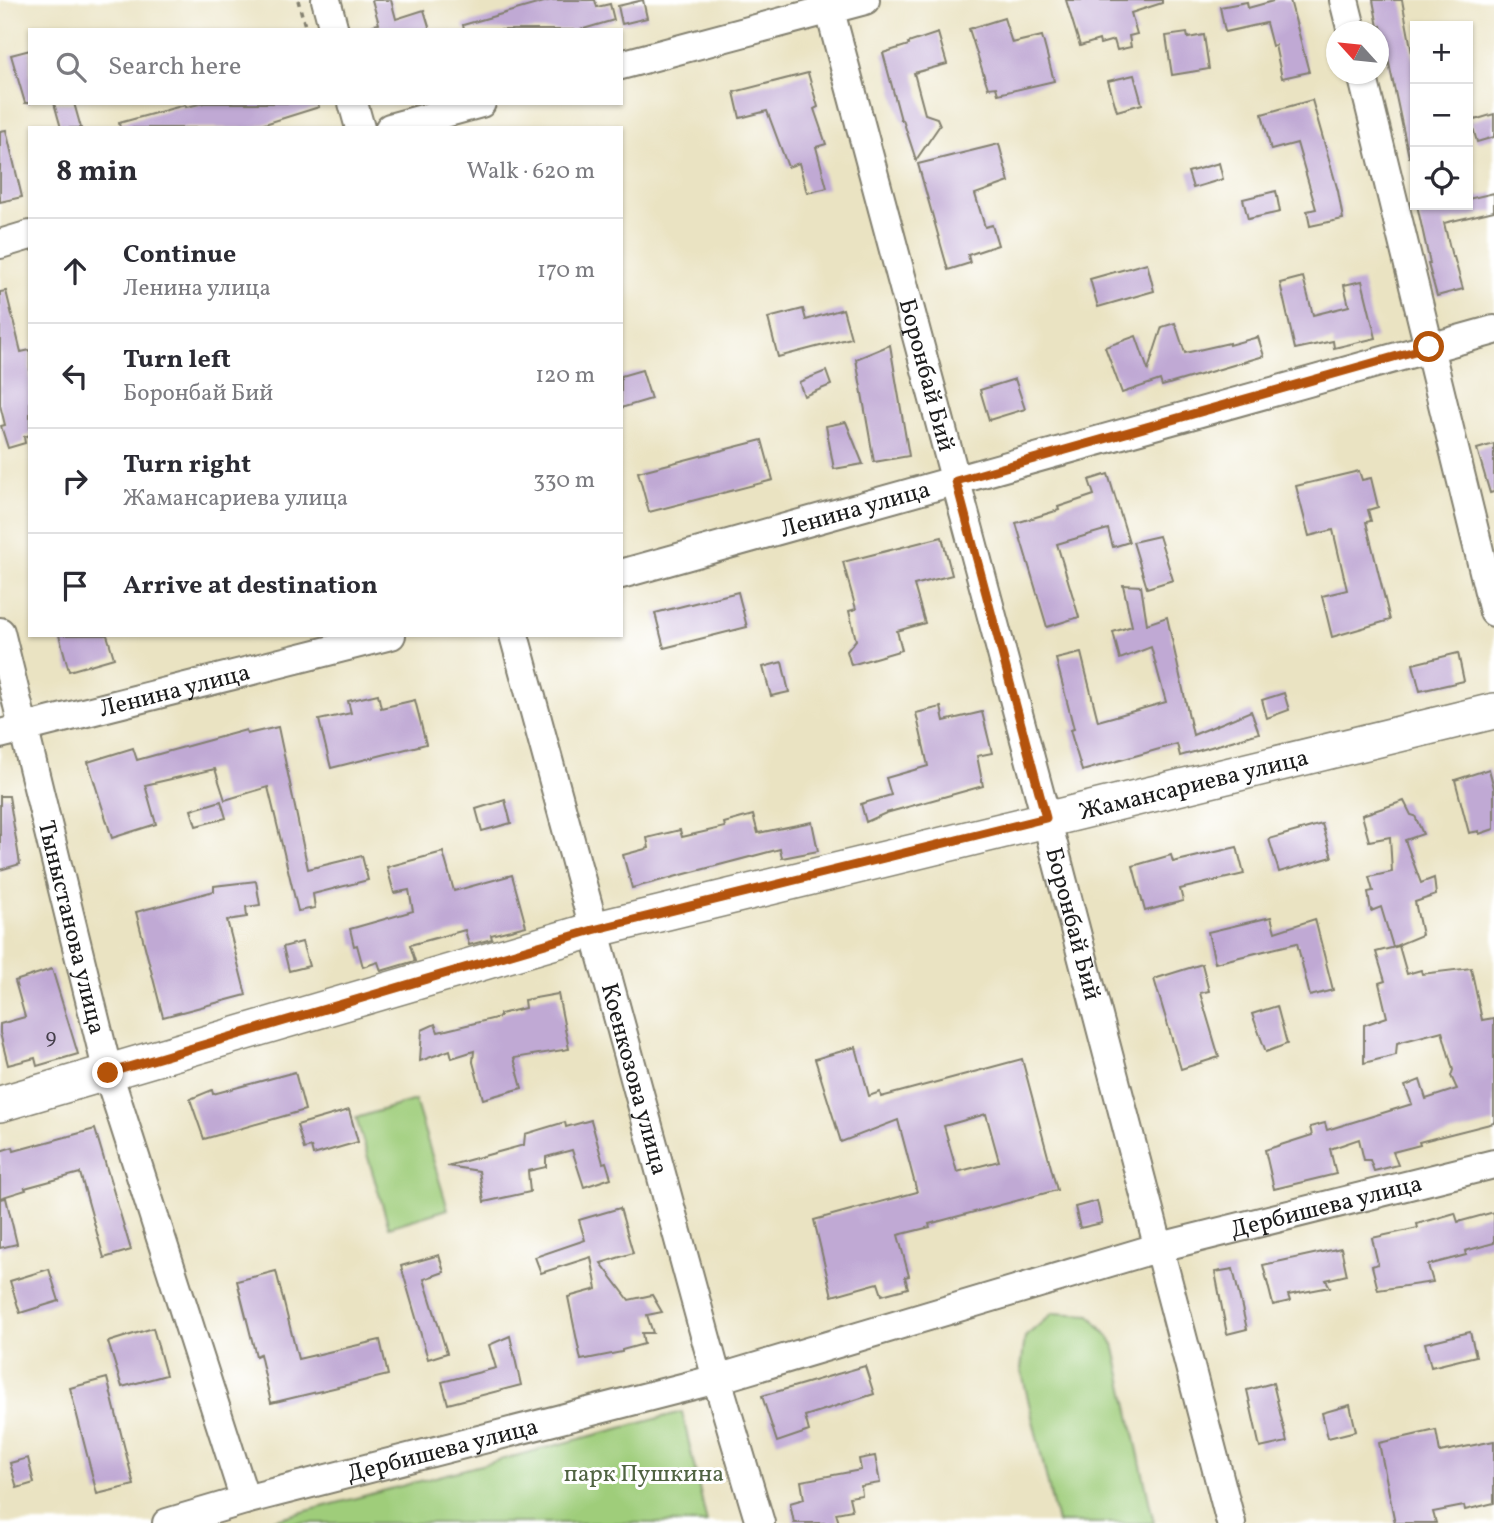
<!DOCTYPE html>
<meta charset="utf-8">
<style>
:root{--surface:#fff;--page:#f2f2f3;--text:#2b2b33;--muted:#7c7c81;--line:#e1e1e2}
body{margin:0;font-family:Vollkorn,serif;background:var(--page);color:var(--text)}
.controls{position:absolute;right:21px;top:21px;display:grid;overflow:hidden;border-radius:0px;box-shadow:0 2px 5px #0004}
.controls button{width:63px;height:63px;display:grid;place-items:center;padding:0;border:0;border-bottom:2px solid var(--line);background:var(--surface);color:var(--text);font:35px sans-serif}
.compass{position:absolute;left:1326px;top:21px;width:63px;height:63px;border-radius:50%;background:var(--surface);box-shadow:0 2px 5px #0004;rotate:297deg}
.stop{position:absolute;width:21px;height:21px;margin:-16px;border:5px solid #b45309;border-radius:50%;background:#fff}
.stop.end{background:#b45309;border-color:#fff;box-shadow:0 2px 7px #0008}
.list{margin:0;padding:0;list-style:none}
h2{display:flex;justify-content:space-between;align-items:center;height:91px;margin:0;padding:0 28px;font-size:30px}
h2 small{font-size:23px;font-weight:400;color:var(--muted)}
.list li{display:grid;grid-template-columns:46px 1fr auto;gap:21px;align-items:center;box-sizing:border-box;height:105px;padding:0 28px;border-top:2px solid var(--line)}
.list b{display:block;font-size:26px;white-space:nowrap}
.list p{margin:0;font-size:23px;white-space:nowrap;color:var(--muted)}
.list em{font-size:23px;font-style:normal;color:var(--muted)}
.icon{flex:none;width:38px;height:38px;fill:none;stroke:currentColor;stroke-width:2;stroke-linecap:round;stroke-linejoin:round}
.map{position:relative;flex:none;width:1494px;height:1523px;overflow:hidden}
.search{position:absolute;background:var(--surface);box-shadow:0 2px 5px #0004;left:28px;top:28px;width:595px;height:77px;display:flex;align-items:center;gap:18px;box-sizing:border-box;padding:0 24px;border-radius:0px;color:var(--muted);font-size:26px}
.panel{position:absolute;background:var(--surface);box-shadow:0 2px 5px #0004;left:28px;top:126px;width:595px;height:511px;border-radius:0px}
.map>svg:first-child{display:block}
.green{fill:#9fcd7a;stroke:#5e744b;stroke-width:2}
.building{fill:#c0a9d4;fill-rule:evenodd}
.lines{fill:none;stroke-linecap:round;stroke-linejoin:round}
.minor-casing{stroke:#83806f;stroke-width:32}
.major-casing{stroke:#83806f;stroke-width:38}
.path{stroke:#83806f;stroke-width:3.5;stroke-dasharray:5 5;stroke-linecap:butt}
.minor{stroke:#fff;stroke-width:28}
.major{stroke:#fff;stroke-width:35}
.route{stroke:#b45309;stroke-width:9}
.labels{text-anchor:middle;stroke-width:6;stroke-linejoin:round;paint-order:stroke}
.number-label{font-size:21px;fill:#453f4a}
.street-label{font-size:24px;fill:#1c1c1c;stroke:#fff}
.park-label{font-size:24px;fill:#506342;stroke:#fff}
</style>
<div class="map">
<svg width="1494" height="1523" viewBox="0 0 1494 1523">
<rect width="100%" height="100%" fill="#fff"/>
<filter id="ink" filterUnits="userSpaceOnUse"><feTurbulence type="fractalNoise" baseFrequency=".0143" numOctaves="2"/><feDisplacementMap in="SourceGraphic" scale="14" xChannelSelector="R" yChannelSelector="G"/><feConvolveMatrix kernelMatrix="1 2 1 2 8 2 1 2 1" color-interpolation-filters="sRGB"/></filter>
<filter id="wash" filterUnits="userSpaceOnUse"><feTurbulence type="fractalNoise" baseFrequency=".00686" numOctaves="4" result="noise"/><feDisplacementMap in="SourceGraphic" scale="28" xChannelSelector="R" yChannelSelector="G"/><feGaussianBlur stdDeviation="1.57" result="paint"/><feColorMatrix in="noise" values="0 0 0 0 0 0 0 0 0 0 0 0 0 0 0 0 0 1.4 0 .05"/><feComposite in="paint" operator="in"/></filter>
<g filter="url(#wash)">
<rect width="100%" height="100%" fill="#eae3c2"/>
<g class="green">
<polygon points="415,1100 448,1209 389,1227 356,1118"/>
<polygon points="1053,1313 1090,1315 1114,1344 1154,1523 1057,1523 1021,1369 1025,1337"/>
<polygon points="682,1412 707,1523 261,1523"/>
</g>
<g id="blocks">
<g class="building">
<polygon points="372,0 391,0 396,19 424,10 430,30 374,30 373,25 379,24"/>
<polygon points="551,0 595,0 597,7 610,4 614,20 580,30 464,30 463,25"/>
<polygon points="643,0 647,18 622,24 618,6"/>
<polygon points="1066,0 1162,0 1162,3 1131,13 1137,34 1129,36 1131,47 1117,50 1114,40 1100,44 1099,40 1080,46"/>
<polygon points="1277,0 1290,0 1309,72 1282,78 1275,45 1272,46 1266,23 1225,32 1220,7 1247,2 1248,8"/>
<polygon points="1373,0 1402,0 1415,69 1415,157 1409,157 1381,26 1378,27"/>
<polygon points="1004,18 1012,43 1042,36 1054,81 998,94 996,87 988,88 969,29"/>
<polygon points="938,33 947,64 914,73 925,114 937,118 940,125 916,160 903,120 901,120 883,53 909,45 908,43"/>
<polygon points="1187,33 1188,38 1204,35 1209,69 1172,75 1166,36"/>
<polygon points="30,50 30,103 25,103 11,55"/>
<polygon points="808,73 818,107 814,109 826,144 816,147 827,188 807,193 799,163 788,167 767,111 740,118 734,92"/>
<polygon points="1134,75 1142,104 1117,111 1108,81"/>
<polygon points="1312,100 1338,191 1343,219 1310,226 1307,211 1316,209 1297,143 1271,150 1262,114"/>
<polygon points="54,103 74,103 81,128 61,128"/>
<polygon points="204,103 318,103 319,107 252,128 120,128 119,123 185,105 186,107"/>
<polygon points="1494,114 1494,137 1477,142 1471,121"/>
<polygon points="6,130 22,197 0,202 0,131"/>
<polygon points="999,144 1009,182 975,194 985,227 992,225 998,245 968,255 970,263 948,270 918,164"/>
<polygon points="1219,163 1223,179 1193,188 1188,172"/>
<polygon points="1276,191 1280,212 1248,219 1243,199"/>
<polygon points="1494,193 1494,211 1444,223 1452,257 1454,257 1463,289 1437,296 1428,264 1430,264 1417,205 1468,205 1468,199"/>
<polygon points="1147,263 1154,291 1098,307 1090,279"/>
<polygon points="1303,277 1313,315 1349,306 1344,285 1362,281 1376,338 1334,348 1333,341 1295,349 1280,283"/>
<polygon points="6,291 21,352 30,350 30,435 24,437 25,443 8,448 1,426 5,425 0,405 0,292"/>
<polygon points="803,309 806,320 843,309 851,338 778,357 768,318"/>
<polygon points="1175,323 1185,353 1229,343 1229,345 1258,337 1264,356 1162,386 1160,380 1122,393 1105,347 1136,336 1148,370 1162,327"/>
<polygon points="890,345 909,456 874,462 856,359"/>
<polygon points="642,370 651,399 621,408 621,376"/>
<polygon points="826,371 831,385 804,396 799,382"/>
<polygon points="1015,379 1025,409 989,420 980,390"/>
<polygon points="846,422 863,464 834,469 826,426"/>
<polygon points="762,440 773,480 649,512 638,472"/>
<polygon points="1494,444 1494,492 1490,493 1477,449"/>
<polygon points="1359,471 1362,480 1371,478 1378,507 1368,510 1371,521 1366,522 1390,620 1332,637 1322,596 1347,590 1333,530 1309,536 1296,486"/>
<polygon points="1108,474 1129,542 1113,547 1108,529 1057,544 1079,617 1047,627 1016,523 1059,510 1058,507 1094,495 1089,480"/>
<polygon points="1159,536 1173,580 1147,588 1133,542"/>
<polygon points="942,537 952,575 914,585 925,623 897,631 902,650 851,665 847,651 856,640 849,611 856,609 843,562"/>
<polygon points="1123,585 1141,586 1147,624 1167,617 1193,735 1251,711 1259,733 1180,756 1177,744 1082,771 1070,730 1074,729 1056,659 1081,653 1098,721 1166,702 1151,647 1120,659 1113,632 1132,626"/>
<polygon points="738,592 747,627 664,648 655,613"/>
<polygon points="59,635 107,635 114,658 69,671"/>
<polygon points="1458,653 1464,681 1420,691 1413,664"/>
<polygon points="782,662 789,692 771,696 763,667"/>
<polygon points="1284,693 1289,710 1267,718 1262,700"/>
<polygon points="378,694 381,708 415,700 426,744 331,768 319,720 351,713 348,701"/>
<polygon points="941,707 944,721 982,712 992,753 977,756 983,786 886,813 866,822 861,804 891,795 886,778 928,766 916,713"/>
<polygon points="278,727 308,869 362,856 368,880 313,894 315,908 298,911 268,787 225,800 215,769 145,785 156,824 112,838 88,762 133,748 137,760 246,730 247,734"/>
<polygon points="1489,769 1494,788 1494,829 1479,834 1479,831 1469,833 1455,780"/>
<polygon points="0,796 9,796 20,864 0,870"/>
<polygon points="505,800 511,823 482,831 476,809"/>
<polygon points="221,801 226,818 196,826 191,810"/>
<polygon points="1404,801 1411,815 1415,816 1423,834 1405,840 1421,883 1434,878 1436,895 1415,902 1422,935 1393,947 1381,907 1371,911 1368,892 1373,891 1369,877 1392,872 1390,837 1369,841 1362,815"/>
<polygon points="753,815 758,833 812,822 818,851 782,858 780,849 632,888 623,855 649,848 647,838 680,830 682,837 725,827 724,823"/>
<polygon points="1322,824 1332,857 1279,872 1269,839"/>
<polygon points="1237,847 1244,874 1180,889 1183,901 1145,911 1133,866 1171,855 1173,862"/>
<polygon points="443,852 454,891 512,875 526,926 491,935 492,939 469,945 465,930 410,945 415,961 381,971 378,962 363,967 357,945 354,946 350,929 413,911 409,890 394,893 387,867"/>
<polygon points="256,881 260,905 246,907 247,917 227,920 246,995 163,1017 136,912 214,891 214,886"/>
<polygon points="1271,917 1275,932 1315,919 1333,990 1310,996 1297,943 1215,963 1208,932"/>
<polygon points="302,942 309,966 289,971 283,947"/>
<polygon points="1399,946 1407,974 1421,970 1422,974 1471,968 1482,1020 1494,1018 1494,1123 1419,1142 1420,1145 1393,1152 1398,1165 1374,1171 1370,1160 1364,1160 1359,1139 1330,1149 1336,1174 1274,1189 1265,1150 1312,1135 1310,1127 1325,1123 1327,1130 1412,1104 1405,1086 1420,1080 1426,1099 1457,1089 1451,1076 1453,1070 1442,1031 1397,1043 1396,1055 1364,1063 1364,1025 1387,1017 1379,983 1385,981 1376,952"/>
<polygon points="1202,964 1209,991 1200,993 1219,1057 1181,1069 1154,979"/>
<polygon points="52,969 78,1054 37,1066 35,1058 8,1065 0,1033 0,1024 25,1017 15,981"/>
<polygon points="558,994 569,1049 514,1058 522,1088 483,1099 473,1062 474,1051 452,1058 450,1050 420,1061 422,1030 435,1024 438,1032 500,1017 500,1014 525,1008 524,1000"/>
<polygon points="1277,1006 1287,1044 1266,1052 1252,1014"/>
<path d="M856,1047L869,1096L880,1092L881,1097L1022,1059L1057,1190L929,1224L930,1227L898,1235L909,1276L905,1277L908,1288L882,1295L878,1283L832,1296L814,1220L917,1192L898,1120L841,1142L815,1059ZM986,1114L999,1161L957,1172L944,1126Z"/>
<polygon points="295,1072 305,1110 204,1139 190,1099 212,1090 213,1094"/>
<polygon points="349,1110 358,1142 313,1155 311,1147 304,1149 297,1125"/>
<polygon points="591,1120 603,1163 606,1162 611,1178 584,1187 572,1150 546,1157 546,1167 528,1171 530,1192 484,1202 479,1171 447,1166 524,1145 525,1134 565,1122 566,1127"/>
<polygon points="95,1129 131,1250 104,1258 80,1173 25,1188 26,1190 0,1198 0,1151 13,1147 14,1151"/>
<polygon points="6,1198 17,1244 0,1248 0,1199"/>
<polygon points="1097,1201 1102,1223 1080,1228 1075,1207"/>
<polygon points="620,1208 633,1253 601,1263 629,1300 652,1295 662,1312 647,1315 653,1333 642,1333 644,1344 622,1350 622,1352 581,1360 568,1297 597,1289 591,1257 541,1273 535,1257 585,1240 579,1220"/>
<polygon points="1494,1212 1494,1243 1465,1251 1466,1255 1428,1265 1433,1282 1378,1290 1372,1266 1378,1264 1372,1238 1418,1228 1417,1224 1455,1213 1458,1222"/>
<polygon points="1341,1248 1347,1275 1326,1280 1330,1287 1288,1295 1290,1301 1273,1305 1263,1265"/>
<polygon points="439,1255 444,1272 424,1279 447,1353 428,1359 401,1266"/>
<polygon points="49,1269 59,1301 20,1313 10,1281"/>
<polygon points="1233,1269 1247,1329 1227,1334 1215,1272"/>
<polygon points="276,1271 298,1359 380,1340 388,1375 271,1403 260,1354 256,1356 237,1281"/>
<polygon points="153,1328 166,1375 122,1387 108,1342"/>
<polygon points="1470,1332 1476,1356 1431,1367 1425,1343"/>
<polygon points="510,1336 521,1385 448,1404 442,1382 496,1368 489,1345"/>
<polygon points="865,1366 874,1394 805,1416 809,1431 777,1442 762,1396"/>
<polygon points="107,1378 134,1485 97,1494 70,1388"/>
<polygon points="1273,1383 1287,1442 1260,1448 1247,1390"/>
<polygon points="1350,1405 1356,1431 1328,1438 1322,1413"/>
<polygon points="1436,1430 1440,1452 1494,1441 1494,1503 1465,1510 1464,1506 1433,1512 1436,1523 1395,1523 1379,1443"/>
<polygon points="875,1456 880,1483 861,1486 862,1495 849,1497 852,1510 836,1513 839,1523 794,1523 790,1503 804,1499 801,1481 861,1470 859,1459"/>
<polygon points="28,1458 34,1483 17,1488 10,1463"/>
</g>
</g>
</g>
<g filter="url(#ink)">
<use href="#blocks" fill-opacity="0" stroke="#83806f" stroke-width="2"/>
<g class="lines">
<defs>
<g id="minor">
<polyline points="326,0 334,30"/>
<path id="s1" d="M827,0L1046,818L1231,1523"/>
<polyline points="1344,0 1352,32"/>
<polyline points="621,65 865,0"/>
<polyline points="1362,74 1494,612"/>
<polyline points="353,103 360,128"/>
<polyline points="390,128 481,103"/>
<polyline points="0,244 30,235"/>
<path id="s2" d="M621,574L1494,330"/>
<path id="s3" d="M0,632L108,1073L245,1500"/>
<path id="s4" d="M514,635L717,1379L760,1523"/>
<path id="s5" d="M0,734L391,635"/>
<path id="s6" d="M167,1523L245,1500L717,1379L1160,1247L1494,1164"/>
</g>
<g id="major">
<path id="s7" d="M0,1104L593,930L1494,711"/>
</g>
</defs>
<use href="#minor" class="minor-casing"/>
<use href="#major" class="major-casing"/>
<polyline class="path" points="298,0 306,30"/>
<use href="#minor" class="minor"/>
<use href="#major" class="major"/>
</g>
</g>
<g class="lines" filter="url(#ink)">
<polyline class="route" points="108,1073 593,930 1046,818 956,481 1429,347"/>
</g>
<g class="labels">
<g class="number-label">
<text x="51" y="1043">9</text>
</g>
<g class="street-label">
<text dy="8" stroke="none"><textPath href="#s1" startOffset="388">Боронбай Бий</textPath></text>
<text dy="8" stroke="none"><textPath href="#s2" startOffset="243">Ленина улица</textPath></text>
<text dy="8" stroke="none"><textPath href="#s5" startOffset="180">Ленина улица</textPath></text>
<text dy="8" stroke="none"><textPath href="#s7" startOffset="1236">Жамансариева улица</textPath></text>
<text dy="8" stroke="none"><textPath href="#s1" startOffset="956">Боронбай Бий</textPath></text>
<text dy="8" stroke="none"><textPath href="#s3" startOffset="304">Тыныстанова улица</textPath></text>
<text dy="8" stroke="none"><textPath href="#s4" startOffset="460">Коенкозова улица</textPath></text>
<text dy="8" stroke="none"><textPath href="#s6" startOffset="1202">Дербишева улица</textPath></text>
<text dy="8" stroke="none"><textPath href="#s6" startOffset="285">Дербишева улица</textPath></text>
</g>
<g class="park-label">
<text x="644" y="1481">парк Пушкина</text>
</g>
</g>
</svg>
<div class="controls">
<button>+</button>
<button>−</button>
<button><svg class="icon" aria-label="locate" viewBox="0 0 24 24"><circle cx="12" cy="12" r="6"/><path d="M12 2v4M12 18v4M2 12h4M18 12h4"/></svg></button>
</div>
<svg class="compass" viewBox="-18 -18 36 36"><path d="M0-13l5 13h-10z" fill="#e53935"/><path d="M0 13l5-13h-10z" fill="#7c7c81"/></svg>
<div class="stop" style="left:1429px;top:347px"></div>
<div class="stop end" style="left:108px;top:1073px"></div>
<div class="search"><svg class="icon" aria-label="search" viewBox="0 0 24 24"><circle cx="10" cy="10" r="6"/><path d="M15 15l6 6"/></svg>Search here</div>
<section class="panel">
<h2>8 min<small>Walk · 620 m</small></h2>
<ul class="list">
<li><svg class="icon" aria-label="ahead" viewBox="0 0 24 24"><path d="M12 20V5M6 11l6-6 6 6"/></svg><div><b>Continue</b><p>Ленина улица</p></div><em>170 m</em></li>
<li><svg class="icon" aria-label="left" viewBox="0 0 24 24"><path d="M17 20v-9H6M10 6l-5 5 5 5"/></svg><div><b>Turn left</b><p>Боронбай Бий</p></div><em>120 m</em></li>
<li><svg class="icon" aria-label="right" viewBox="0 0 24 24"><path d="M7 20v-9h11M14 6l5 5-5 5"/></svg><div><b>Turn right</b><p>Жамансариева улица</p></div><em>330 m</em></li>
<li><svg class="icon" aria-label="arrive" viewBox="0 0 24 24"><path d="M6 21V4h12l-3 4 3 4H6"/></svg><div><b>Arrive at destination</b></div></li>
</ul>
</section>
</div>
